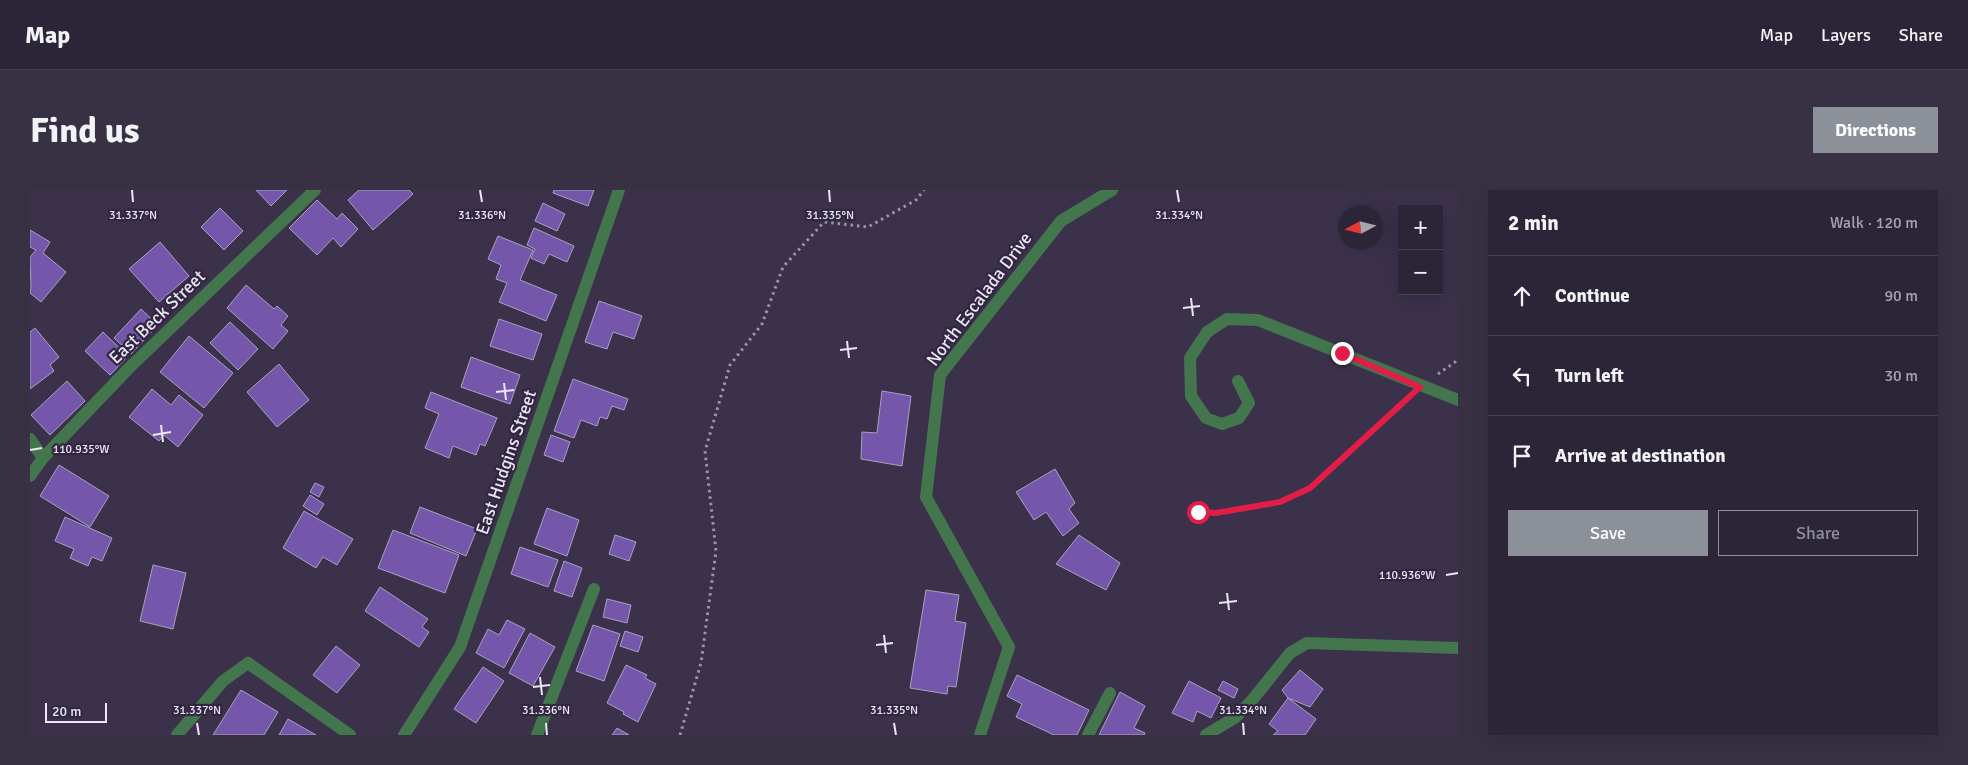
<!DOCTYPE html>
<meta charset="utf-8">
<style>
:root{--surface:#2c2538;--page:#383143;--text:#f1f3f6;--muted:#a6a5ae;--line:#484253;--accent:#8c9099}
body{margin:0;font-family:Signika,sans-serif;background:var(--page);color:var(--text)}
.controls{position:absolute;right:15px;top:15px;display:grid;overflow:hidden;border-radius:0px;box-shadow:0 5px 20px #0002}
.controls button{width:45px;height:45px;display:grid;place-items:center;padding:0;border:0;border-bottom:1px solid var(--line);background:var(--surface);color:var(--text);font:25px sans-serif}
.compass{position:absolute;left:1308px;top:15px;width:45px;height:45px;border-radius:50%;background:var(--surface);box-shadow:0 5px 20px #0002;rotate:263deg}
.scale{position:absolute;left:15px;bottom:12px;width:62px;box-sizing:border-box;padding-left:5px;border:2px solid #ece6f7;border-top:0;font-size:14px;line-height:18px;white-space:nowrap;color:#ece6f7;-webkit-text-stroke:4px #312740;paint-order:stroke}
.stop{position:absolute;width:15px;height:15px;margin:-11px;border:4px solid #e11d48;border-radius:50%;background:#fff}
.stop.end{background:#e11d48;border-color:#fff;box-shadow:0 1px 5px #0008}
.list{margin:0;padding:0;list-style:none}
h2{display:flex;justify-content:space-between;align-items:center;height:65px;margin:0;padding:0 20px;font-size:21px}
h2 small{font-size:16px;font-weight:400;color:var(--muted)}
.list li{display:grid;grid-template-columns:32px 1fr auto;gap:15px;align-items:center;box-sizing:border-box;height:80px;padding:0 20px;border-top:1px solid var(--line)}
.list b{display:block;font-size:19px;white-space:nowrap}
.list em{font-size:16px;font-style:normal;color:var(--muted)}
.actions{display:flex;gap:10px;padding:15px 20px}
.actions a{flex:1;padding:11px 0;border:1px solid var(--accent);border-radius:0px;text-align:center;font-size:18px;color:var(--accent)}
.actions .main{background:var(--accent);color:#fff}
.icon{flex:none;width:28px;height:28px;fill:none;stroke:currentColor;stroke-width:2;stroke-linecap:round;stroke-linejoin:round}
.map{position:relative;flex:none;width:1428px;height:545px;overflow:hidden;border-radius:0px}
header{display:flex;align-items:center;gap:30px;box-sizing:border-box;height:70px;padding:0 25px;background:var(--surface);border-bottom:1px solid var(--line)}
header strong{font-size:24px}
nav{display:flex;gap:28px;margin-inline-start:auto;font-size:18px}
.intro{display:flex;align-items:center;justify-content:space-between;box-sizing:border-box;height:120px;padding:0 30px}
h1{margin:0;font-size:35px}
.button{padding:12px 22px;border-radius:0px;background:var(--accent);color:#fff;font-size:18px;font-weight:700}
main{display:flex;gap:30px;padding:0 30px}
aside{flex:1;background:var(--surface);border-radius:0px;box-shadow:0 5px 20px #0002}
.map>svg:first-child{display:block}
.building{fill:#7457aa;stroke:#aaa1c1}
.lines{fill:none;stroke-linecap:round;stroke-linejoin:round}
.path{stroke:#9c94a9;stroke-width:3;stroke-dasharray:2.5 4;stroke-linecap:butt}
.service{stroke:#43764c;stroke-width:12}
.minor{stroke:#43764c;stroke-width:12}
.route{stroke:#e11d48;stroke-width:6}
.ticks{fill:none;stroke:#ece6f7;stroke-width:2}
.labels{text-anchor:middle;stroke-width:4.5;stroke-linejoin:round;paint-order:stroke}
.street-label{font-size:18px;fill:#ece6f7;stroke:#312740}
.ticks-label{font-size:12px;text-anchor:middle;fill:#ece6f7;stroke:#312740;stroke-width:4.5;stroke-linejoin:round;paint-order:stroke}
</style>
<header>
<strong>Map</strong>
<nav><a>Map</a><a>Layers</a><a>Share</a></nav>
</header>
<div class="intro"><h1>Find us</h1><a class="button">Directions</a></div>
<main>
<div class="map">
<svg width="1428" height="545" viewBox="0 0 1428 545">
<rect width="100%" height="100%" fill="#3b314b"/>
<g class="building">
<polygon points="226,0 257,0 241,16"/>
<polygon points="329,0 379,0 383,4 343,40 318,10"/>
<polygon points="524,0 564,0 558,16 523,3"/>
<polygon points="287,10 307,29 312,23 328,39 311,57 303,48 287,65 259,38"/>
<polygon points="513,13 535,24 527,41 505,31"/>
<polygon points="190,18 213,41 194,60 171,37"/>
<polygon points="504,38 544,56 537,72 519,64 514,74 501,68 505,59 497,55"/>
<polygon points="0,40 20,52 13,63 36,82 11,112 0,103 1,98 0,67 6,60 0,57"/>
<polygon points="468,46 503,60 490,90 527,105 516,131 469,112 477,93 466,89 471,75 458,69"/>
<polygon points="130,52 159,86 129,112 99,79"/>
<polygon points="216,95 244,119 247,116 258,126 251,135 258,141 243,159 197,118"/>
<polygon points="569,111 612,126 604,149 583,142 577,159 555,152"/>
<polygon points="111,119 128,135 101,164 84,148"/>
<polygon points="469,129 512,144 503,170 460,156"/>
<polygon points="200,132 228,159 208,180 180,153"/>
<polygon points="5,138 29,167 20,175 24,181 0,199 0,142"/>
<polygon points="73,142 98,166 80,185 55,161"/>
<polygon points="159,146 203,183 174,218 130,182"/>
<polygon points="441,167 490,185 480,214 431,197"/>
<polygon points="249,174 279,210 247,237 217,202"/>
<polygon points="543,189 598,209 594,220 582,216 577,229 570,227 567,236 551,230 544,248 524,241"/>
<polygon points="37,191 55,211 20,245 1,225"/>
<polygon points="122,199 141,215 149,205 173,225 148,257 134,245 129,251 99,227"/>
<polygon points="852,201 881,206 872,276 831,269 832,242 847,243"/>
<polygon points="401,202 467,228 455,256 450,254 446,265 423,256 419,268 395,258 409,224 395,218"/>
<polygon points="521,245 540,252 533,272 514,265"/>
<polygon points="29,275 79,306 60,337 10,306"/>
<polygon points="1025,279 1045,313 1039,319 1049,333 1033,346 1016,322 1004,330 986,302"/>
<polygon points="285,293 294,297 289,307 280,302"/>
<polygon points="280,305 294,314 287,325 273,316"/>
<polygon points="390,317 447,339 436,366 380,343"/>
<polygon points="517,318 549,330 537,366 504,354"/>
<polygon points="274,321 323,349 307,375 293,367 286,378 253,358"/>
<polygon points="35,327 82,348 72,371 62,367 58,376 40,368 44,359 25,351"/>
<polygon points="363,340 429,365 415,403 348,378"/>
<polygon points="585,345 606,352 599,371 579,364"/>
<polygon points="1049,345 1090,373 1076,400 1026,374"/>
<polygon points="490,357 528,370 518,397 481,384"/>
<polygon points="534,371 552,378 542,407 524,401"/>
<polygon points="123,375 156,383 143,439 110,431"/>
<polygon points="350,397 398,429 392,437 399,442 389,457 335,421"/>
<polygon points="896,400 929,405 925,431 936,433 926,497 918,496 917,504 880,498"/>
<polygon points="577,409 601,415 597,433 573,427"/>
<polygon points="477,430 495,439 474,478 446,463 458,439 469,445"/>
<polygon points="563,435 590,444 574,491 546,481"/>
<polygon points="595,441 613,447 608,462 590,456"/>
<polygon points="500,443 525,457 503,496 479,483"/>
<polygon points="306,456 330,475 307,503 283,485"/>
<polygon points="596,475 617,485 615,488 626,494 608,532 593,524 594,522 577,513"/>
<polygon points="453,477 474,491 446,533 424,519"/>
<polygon points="1270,480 1293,499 1280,517 1258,508 1252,500"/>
<polygon points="987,485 1059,520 1047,545 1024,545 986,527 992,514 977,506"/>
<polygon points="1159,491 1191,508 1181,528 1167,521 1163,532 1142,523"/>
<polygon points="1193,491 1208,499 1204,508 1188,500"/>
<polygon points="211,500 248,522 234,545 183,545"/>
<polygon points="1090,502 1115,516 1104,538 1115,543 1114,545 1069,545"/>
<polygon points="1258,508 1286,529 1275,545 1243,545 1248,541 1239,534"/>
<polygon points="258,529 286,545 249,545"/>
<polygon points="587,538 599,545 582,545"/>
</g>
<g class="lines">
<g class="path">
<polyline points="1408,184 1428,170"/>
<polyline points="1168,322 1186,323 1250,312 1280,297 1378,208"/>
<polyline points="650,545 671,473 686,361 675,261 700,175 732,134 753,77 794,32 838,37 886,10 894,0"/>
</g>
<polyline class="service" points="1208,191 1219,213 1209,228 1192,234 1176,228 1161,206 1160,168 1177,142 1197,129 1228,130 1428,210"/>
<g class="minor">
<polyline points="0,249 13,268"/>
<polyline points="0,286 13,268 99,178 285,0"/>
<polyline points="147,545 193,491 218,473 320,545"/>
<polyline points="374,545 430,457 589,0"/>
<polyline points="507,545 564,399"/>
<polyline points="950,545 979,457 896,307 910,185 1031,31 1082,0"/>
<polyline points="1058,545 1080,503"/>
<polyline points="1176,545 1206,527 1223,509 1260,463 1277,453 1428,458"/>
</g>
</g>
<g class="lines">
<polyline class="route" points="1168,322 1186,323 1250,312 1280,298 1390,197 1312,163"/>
</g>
<path class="ticks" d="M102,0L103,12M450,0L452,12M799,0L800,12M1147,0L1149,12M1161,108L1163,126M1153,118L1170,116M817,151L819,168M810,160L827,158M474,193L476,210M466,202L484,200M131,235L133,252M123,245L141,242M0,260L12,258M1416,385L1428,383M1197,403L1199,420M1189,413L1207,411M854,445L856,463M846,455L863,453M510,487L512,505M503,497L520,495M167,533L169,545M516,533L517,545M864,533L866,545M1213,533L1214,545"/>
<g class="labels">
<g class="street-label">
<text transform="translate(949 109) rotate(-53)" y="6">North Escalada Drive</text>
<text transform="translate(127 127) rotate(-44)" y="6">East Beck Street</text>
<text transform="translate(476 272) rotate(-71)" y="6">East Hudgins Street</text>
</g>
</g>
<g class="ticks-label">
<text x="103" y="29">31.337°N</text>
<text x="452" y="29">31.336°N</text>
<text x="800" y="29">31.335°N</text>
<text x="1149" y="29">31.334°N</text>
<text x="51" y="263">110.935°W</text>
<text x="1377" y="389">110.936°W</text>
<text x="167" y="524">31.337°N</text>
<text x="516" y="524">31.336°N</text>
<text x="864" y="524">31.335°N</text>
<text x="1213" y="524">31.334°N</text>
</g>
</svg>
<div class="controls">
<button>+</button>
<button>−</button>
</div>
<svg class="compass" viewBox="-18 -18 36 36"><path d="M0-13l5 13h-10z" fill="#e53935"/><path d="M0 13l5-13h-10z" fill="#a6a5ae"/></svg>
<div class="scale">20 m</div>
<div class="stop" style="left:1168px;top:322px"></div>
<div class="stop end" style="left:1312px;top:163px"></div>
</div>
<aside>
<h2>2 min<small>Walk · 120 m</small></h2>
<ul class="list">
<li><svg class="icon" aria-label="ahead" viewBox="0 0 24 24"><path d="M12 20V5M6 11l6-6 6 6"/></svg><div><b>Continue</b></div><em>90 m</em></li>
<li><svg class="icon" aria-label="left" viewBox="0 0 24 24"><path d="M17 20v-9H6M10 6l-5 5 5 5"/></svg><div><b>Turn left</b></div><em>30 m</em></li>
<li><svg class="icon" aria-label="arrive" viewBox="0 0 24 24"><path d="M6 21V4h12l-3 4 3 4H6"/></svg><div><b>Arrive at destination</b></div></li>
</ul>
<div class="actions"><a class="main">Save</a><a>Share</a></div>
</aside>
</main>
